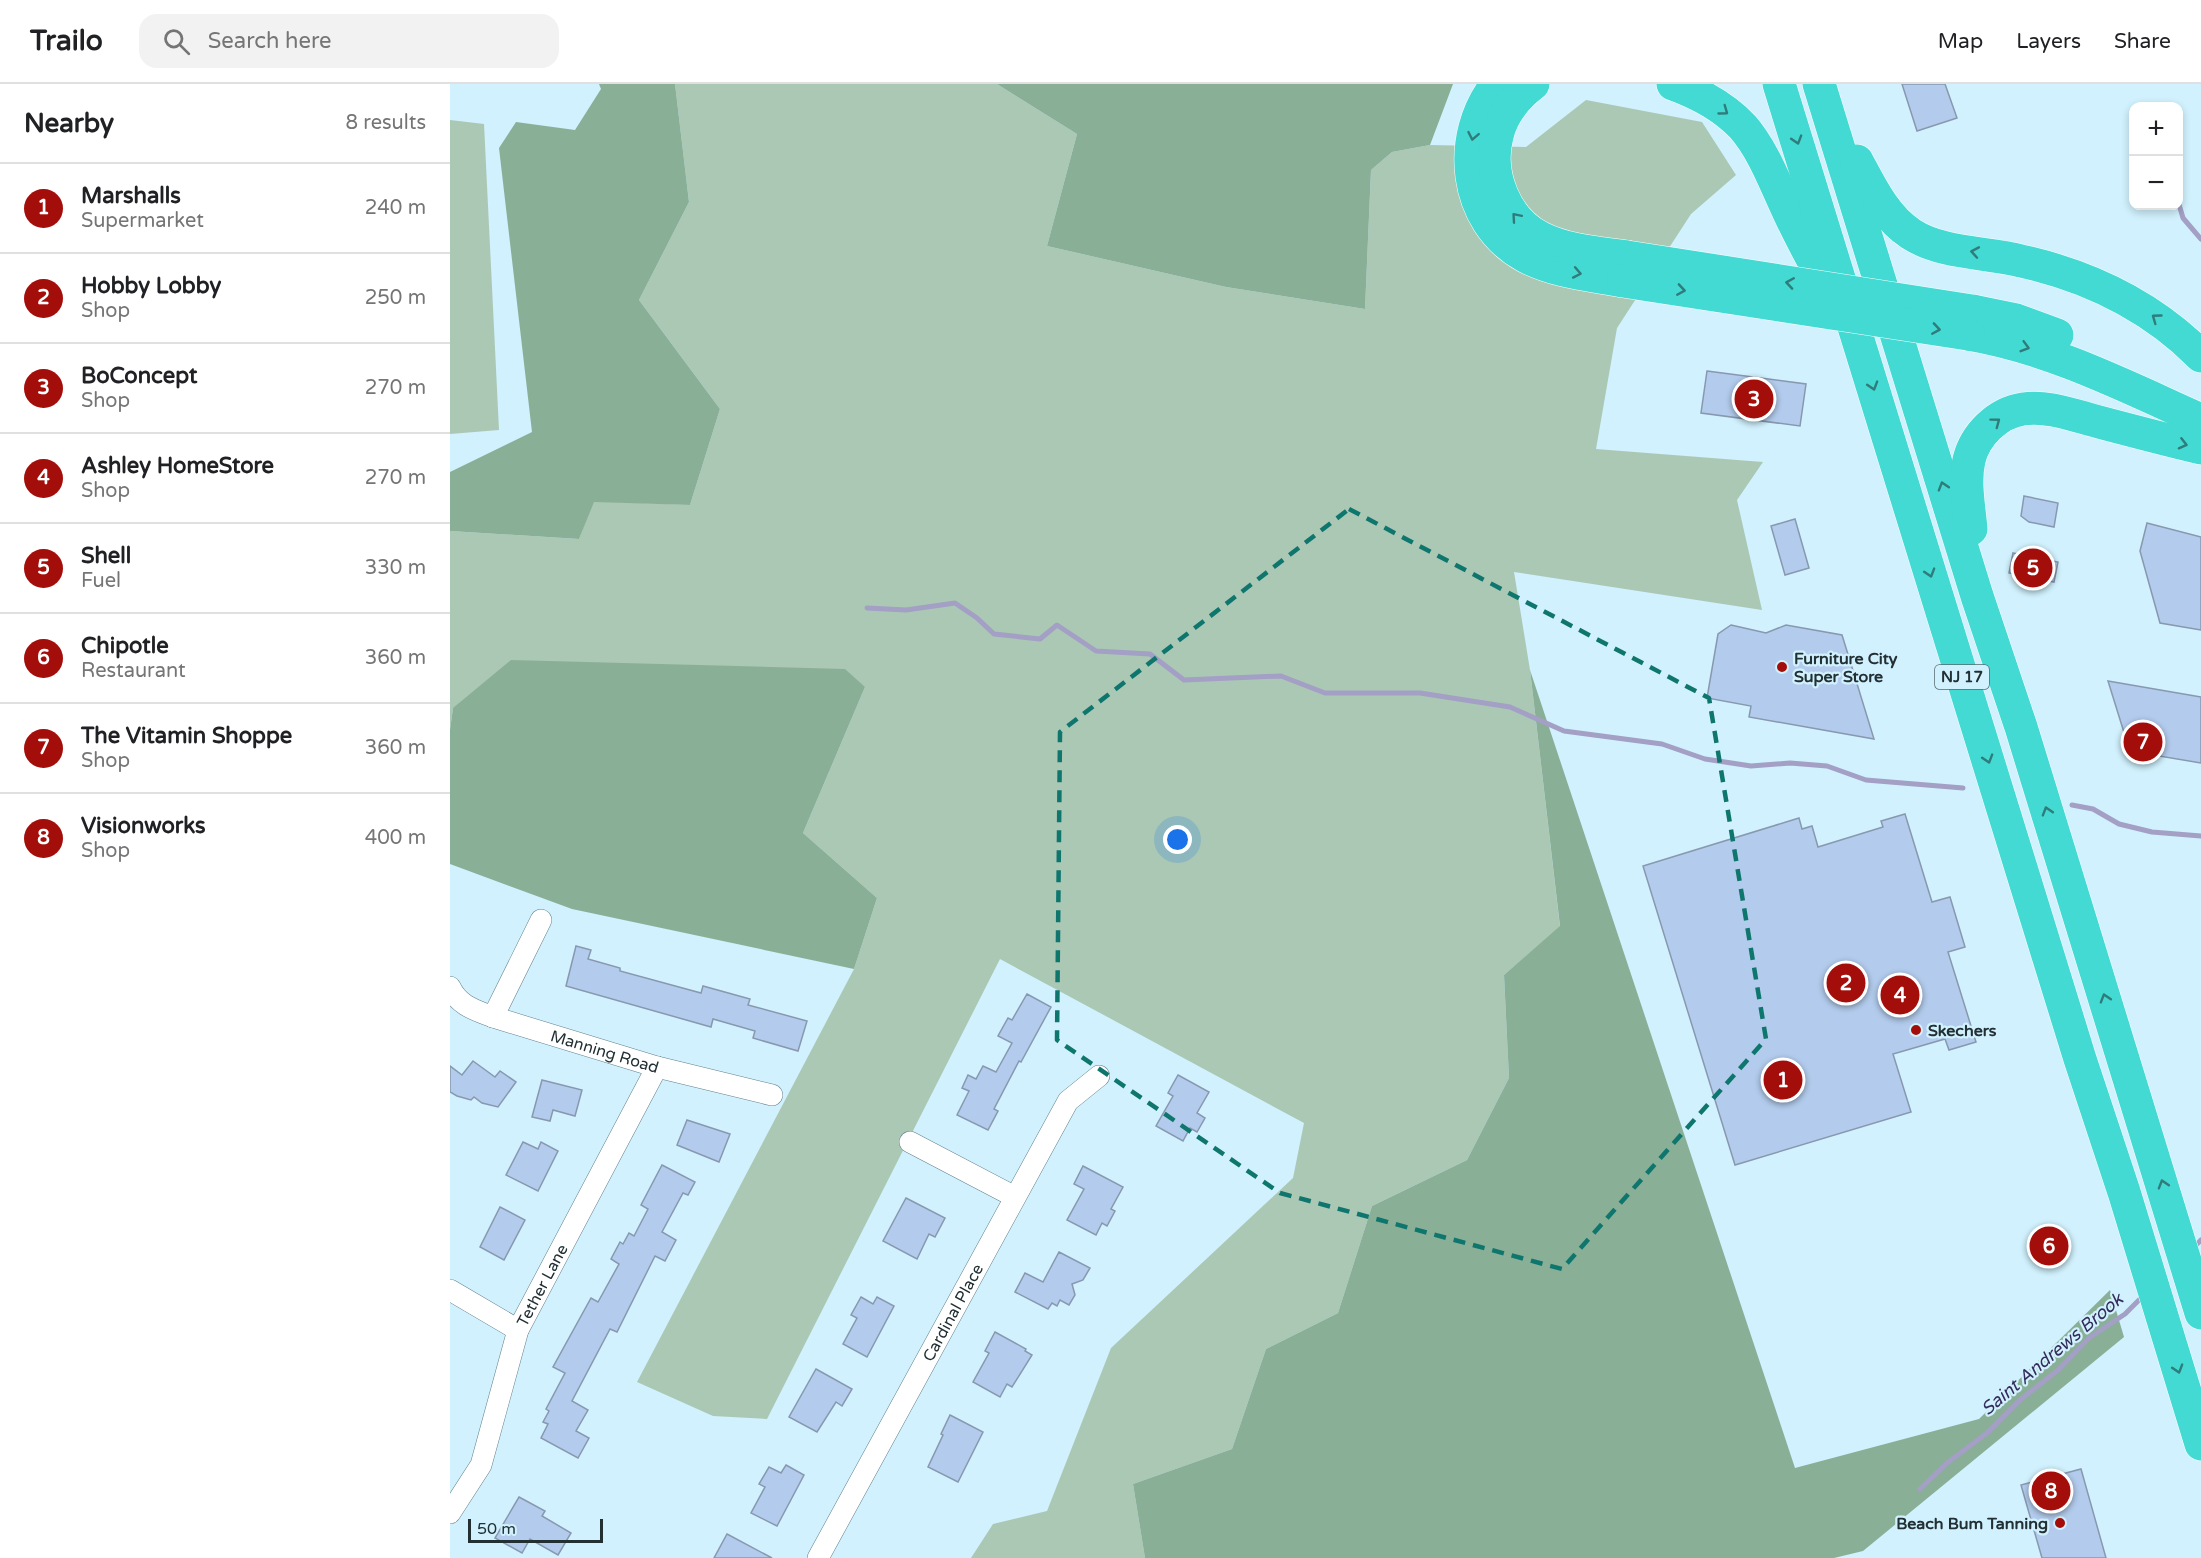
<!DOCTYPE html>
<meta charset="utf-8">
<style>
:root{--surface:#fff;--page:#f2f2f2;--text:#202124;--muted:#757577;--line:#e0e0e0;--accent:#a40e0a}
body{margin:0;font-family:"Varela Round",sans-serif;background:var(--page);color:var(--text)}
.controls{position:absolute;right:18px;top:18px;display:grid;overflow:hidden;border-radius:12px;box-shadow:0 3px 9px #0003}
.controls button{width:54px;height:54px;display:grid;place-items:center;padding:0;border:0;border-bottom:2px solid var(--line);background:var(--surface);color:var(--text);font:30px sans-serif}
.scale{position:absolute;left:18px;bottom:15px;width:135px;box-sizing:border-box;padding-left:6px;border:3px solid #222f33;border-top:0;font-size:16px;line-height:21px;white-space:nowrap;color:#222f33;-webkit-text-stroke:4px #d0f1fd;paint-order:stroke}
.you{position:absolute;left:728px;top:756px;width:21px;height:21px;margin:-15px;border:4px solid #fff;border-radius:50%;background:#1a73e8;box-shadow:0 0 0 9px #1a73e833}
.badge{display:grid;place-items:center;width:39px;height:39px;border-radius:50%;background:var(--accent);color:#fff;font-size:20px;font-weight:700}
.pin{position:absolute;translate:-50% -50%;border:3px solid #fff;box-shadow:0 2px 6px #0006}
.list{margin:0;padding:0;list-style:none}
h2{display:flex;justify-content:space-between;align-items:center;height:78px;margin:0;padding:0 24px;font-size:26px}
h2 small{font-size:20px;font-weight:400;color:var(--muted)}
.list li{display:grid;grid-template-columns:39px 1fr auto;gap:18px;align-items:center;box-sizing:border-box;height:90px;padding:0 24px;border-top:2px solid var(--line)}
.list b{display:block;font-size:22px;white-space:nowrap}
.list p{margin:0;font-size:20px;white-space:nowrap;color:var(--muted)}
.list em{font-size:20px;font-style:normal;color:var(--muted)}
.icon{flex:none;width:33px;height:33px;fill:none;stroke:currentColor;stroke-width:2;stroke-linecap:round;stroke-linejoin:round}
.map{position:relative;flex:none;width:1751px;height:1474px;overflow:hidden}
header{display:flex;align-items:center;gap:36px;box-sizing:border-box;height:84px;padding:0 30px;background:var(--surface);border-bottom:2px solid var(--line)}
header strong{font-size:28px}
nav{display:flex;gap:33px;margin-inline-start:auto;font-size:21px}
.search{width:420px;height:54px;background:var(--page);display:flex;align-items:center;gap:15px;box-sizing:border-box;padding:0 21px;border-radius:18px;color:var(--muted);font-size:22px}
main{display:flex}
aside{flex:1;background:var(--surface)}
.map>svg:first-child{display:block}
.green{fill:#abc8b5}
.forest{fill:#8aaf97}
.lines{fill:none;stroke-linecap:round;stroke-linejoin:round}
.stream{stroke:#a39fc5;stroke-width:5}
.building{fill:#b3cced;stroke:#8898af;stroke-width:1.5}
.minor-casing{stroke:#63818c;stroke-width:22}
.trunk-casing{stroke:#fff;stroke-width:34}
.minor{stroke:#fff;stroke-width:21}
.trunk{stroke:#42dad2;stroke-width:33}
.trunk-bridge-casing{stroke:#fff;stroke-width:34;stroke-linecap:butt}
.trunk-bridge{stroke:#42dad2;stroke-width:33}
.oneway{stroke:#307c7b}
.marked{fill:none;stroke:#0f766e;stroke-width:4.5;stroke-dasharray:12 8;stroke-linejoin:round}
.poi-dot{fill:#a40e0a;stroke:#d0f1fd;stroke-width:2}
.labels{text-anchor:middle;stroke-width:4.5;stroke-linejoin:round;paint-order:stroke}
.shield{fill:#d0f1fd;stroke:#566970;stroke-width:1.5}
.shield-label{font-size:15px;font-weight:bold;fill:#222f33}
.poi-label{font-size:16px;font-weight:bold;fill:#222f33;stroke:#d0f1fd;text-anchor:start}
.street-label{font-size:16px;fill:#222f33;stroke:#d0f1fd}
.water-label{font-size:18px;font-style:italic;fill:#342c5c;stroke:#d0f1fd}
</style>
<header>
<strong>Trailo</strong>
<div class="search"><svg class="icon" aria-label="search" viewBox="0 0 24 24"><circle cx="10" cy="10" r="6"/><path d="M15 15l6 6"/></svg>Search here</div>
<nav><a>Map</a><a>Layers</a><a>Share</a></nav>
</header>
<main>
<aside>
<h2>Nearby<small>8 results</small></h2>
<ul class="list">
<li><span class="badge">1</span><div><b>Marshalls</b><p>Supermarket</p></div><em>240 m</em></li>
<li><span class="badge">2</span><div><b>Hobby Lobby</b><p>Shop</p></div><em>250 m</em></li>
<li><span class="badge">3</span><div><b>BoConcept</b><p>Shop</p></div><em>270 m</em></li>
<li><span class="badge">4</span><div><b>Ashley HomeStore</b><p>Shop</p></div><em>270 m</em></li>
<li><span class="badge">5</span><div><b>Shell</b><p>Fuel</p></div><em>330 m</em></li>
<li><span class="badge">6</span><div><b>Chipotle</b><p>Restaurant</p></div><em>360 m</em></li>
<li><span class="badge">7</span><div><b>The Vitamin Shoppe</b><p>Shop</p></div><em>360 m</em></li>
<li><span class="badge">8</span><div><b>Visionworks</b><p>Shop</p></div><em>400 m</em></li>
</ul>
</aside>
<div class="map">
<svg width="1751" height="1474" viewBox="0 0 1751 1474">
<rect width="100%" height="100%" fill="#d0f1fd"/>
<g class="green">
<polygon points="225,0 547,0 627,50 597,162 776,203 915,225 921,86 942,68 980,61 1076,63 1136,16 1252,38 1286,91 1241,130 1167,244 1146,365 1313,378 1287,416 1312,526 1064,488 1080,586 1110,843 1054,891 1059,994 1017,1076 922,1122 888,1229 816,1265 782,1365 683,1400 695,1474 521,1474 543,1440 597,1427 661,1264 843,1094 854,1039 550,875 317,1335 263,1332 187,1298 404,885 427,814 353,749 415,603 3,624 0,646 0,447 129,455 143,417 240,421 270,325 189,216 239,118"/>
<polygon points="0,36 34,40 49,346 0,350"/>
</g>
<g class="forest">
<polygon points="149,0 225,0 239,118 189,216 270,325 240,421 144,418 129,455 0,447 0,388 82,348 49,64 66,38 125,46 151,5"/>
<polygon points="547,0 1003,0 980,61 942,68 921,86 915,225 776,203 597,162 627,50"/>
<polygon points="61,576 395,585 415,603 353,749 427,814 404,885 122,825 0,780 0,646 3,624"/>
<polygon points="1080,586 1345,1384 1529,1335 1660,1206 1674,1253 1413,1467 1384,1474 695,1474 683,1400 782,1365 816,1265 888,1229 922,1122 1017,1076 1059,994 1054,891 1110,842"/>
</g>
<g class="lines">
<g class="stream">
<polyline points="1728,117 1733,134 1751,155"/>
<polyline points="417,524 456,526 505,519 527,534 544,550 590,555 607,541 646,567 700,570 734,596 831,592 875,609 970,609 1060,623 1114,647 1212,660 1255,675 1301,682 1340,679 1377,682 1416,696 1513,704"/>
<polyline points="1622,721 1643,725 1669,740 1702,748 1751,752"/>
<polyline points="1743,1164 1751,1156"/>
<polyline points="1470,1405 1497,1379 1537,1349 1570,1316 1608,1286 1639,1254 1675,1230 1693,1212"/>
</g>
</g>
<g class="building">
<polygon points="1452,0 1495,0 1507,34 1467,47"/>
<polygon points="1257,287 1356,300 1350,342 1251,329"/>
<polygon points="1574,412 1608,419 1604,443 1579,438 1571,432"/>
<polygon points="1345,435 1359,484 1335,491 1321,442"/>
<polygon points="1697,439 1751,453 1751,546 1710,539 1690,467"/>
<polygon points="1563,469 1608,478 1604,498 1559,489"/>
<polygon points="1281,541 1316,549 1336,541 1392,551 1424,655 1299,633 1301,622 1257,614 1268,550"/>
<polygon points="1658,597 1751,613 1751,679 1685,668 1686,660 1677,658"/>
<polygon points="1455,730 1482,818 1500,813 1515,863 1498,868 1526,958 1499,966 1495,955 1443,970 1461,1028 1285,1081 1193,782 1349,734 1352,745 1362,742 1368,763 1433,743 1431,737"/>
<polygon points="126,862 141,866 138,875 170,884 170,887 251,909 253,902 300,915 298,921 357,937 348,967 303,954 305,947 263,935 261,943 116,902"/>
<polygon points="577,910 601,923 571,978 569,977 544,1025 548,1027 538,1046 507,1031 519,1007 512,1004 518,991 526,995 533,982 546,988 562,959 548,952 558,934 562,936"/>
<polygon points="23,977 45,993 50,987 66,998 48,1023 32,1019 24,1013 21,1016 7,1012 0,1008 0,982 12,991"/>
<polygon points="728,991 759,1008 747,1029 755,1034 747,1048 740,1044 733,1057 706,1042 723,1012 718,1009"/>
<polygon points="92,996 132,1006 125,1032 103,1026 100,1037 82,1033"/>
<polygon points="237,1036 280,1050 269,1078 227,1061"/>
<polygon points="73,1058 88,1065 91,1058 108,1067 88,1107 56,1091"/>
<polygon points="212,1081 245,1098 238,1111 233,1109 212,1148 226,1156 215,1177 205,1172 167,1248 160,1245 122,1317 138,1326 126,1347 139,1354 128,1374 91,1354 98,1340 93,1338 99,1327 96,1325 115,1289 103,1283 141,1214 148,1218 169,1180 161,1175 170,1158 173,1160 179,1149 184,1152 198,1125 191,1121"/>
<polygon points="633,1082 673,1103 661,1125 665,1127 657,1142 652,1139 646,1151 617,1136 634,1105 624,1100"/>
<polygon points="456,1114 495,1134 485,1153 479,1150 467,1175 433,1157"/>
<polygon points="50,1123 75,1136 54,1176 30,1163"/>
<polygon points="1597,1147 1606,1174 1591,1179 1582,1152"/>
<polygon points="609,1168 640,1184 633,1196 622,1200 625,1211 619,1221 610,1216 607,1222 602,1219 598,1225 565,1208 575,1189 593,1198"/>
<polygon points="411,1213 423,1220 427,1213 444,1222 417,1273 393,1260 407,1234 401,1231"/>
<polygon points="545,1248 576,1265 575,1267 582,1271 562,1303 557,1300 550,1313 523,1298 539,1269 535,1267"/>
<polygon points="366,1285 402,1305 392,1322 386,1318 367,1348 339,1333"/>
<polygon points="500,1331 533,1348 508,1398 478,1383 493,1351 491,1350"/>
<polygon points="336,1381 354,1391 327,1442 301,1429 315,1403 309,1400 319,1383 331,1389"/>
<polygon points="1631,1385 1656,1474 1592,1474 1571,1401"/>
<polygon points="69,1413 95,1427 92,1432 121,1449 108,1471 80,1455 72,1469 45,1454"/>
<polygon points="277,1450 322,1474 264,1474"/>
</g>
<g class="lines">
<defs>
<g id="minor">
<path id="s1" d="M0,903C9,922 25,926 43,933L207,983L322,1011"/>
<polyline points="43,933 91,836"/>
<polyline points="460,1058 565,1113"/>
<polyline points="0,1206 68,1246"/>
<path id="s2" d="M0,1429L31,1381L68,1246L207,983"/>
<path id="s3" d="M368,1474L618,1017L649,992"/>
</g>
<g id="trunk">
<path d="M1047,0C1005,52 1013,138 1075,172C1104,188 1141,191 1173,197"/>
<path d="M1083,0C1066,13 1052,30 1047,52C1037,90 1055,136 1091,154C1117,167 1148,169 1177,173"/>
<path d="M1223,0C1248,9 1274,23 1293,43C1312,65 1323,94 1335,120C1347,147 1361,173 1375,198"/>
<polyline points="1329,0 1630,975 1674,1108 1751,1360"/>
<polyline points="1369,0 1527,512 1571,643 1751,1229"/>
<path d="M1407,77C1421,103 1435,133 1461,150C1492,170 1536,168 1571,177C1639,192 1702,223 1751,272"/>
<polyline points="1522,227 1566,236 1607,251"/>
<path d="M1518,250C1601,264 1675,302 1751,336"/>
<path d="M1521,445C1519,422 1514,398 1519,376C1525,351 1547,329 1573,325C1598,321 1625,332 1649,338C1683,347 1717,356 1751,364"/>
</g>
</defs>
<use href="#minor" class="minor-casing"/>
<use href="#trunk" class="trunk-casing"/>
<use href="#minor" class="minor"/>
<use href="#trunk" class="trunk"/>
<defs>
<g id="trunk-bridge">
<polyline points="1177,173 1522,227"/>
<polyline points="1173,197 1518,250"/>
</g>
</defs>
<use href="#trunk-bridge" class="trunk-bridge-casing"/>
<use href="#trunk-bridge" class="trunk-bridge"/>
</g>
<defs><path id="oneway-chevron" d="M-2-3.5L2.5 0L-2 3.5" fill="none" stroke-width="1.6" stroke-linecap="round" stroke-linejoin="round" transform="scale(1.5)"/></defs>
<g class="oneway">
<use href="#oneway-chevron" transform="translate(1274 27) rotate(36)"/>
<use href="#oneway-chevron" transform="translate(1023 52) rotate(101)"/>
<use href="#oneway-chevron" transform="translate(1347 56) rotate(73)"/>
<use href="#oneway-chevron" transform="translate(1066 133) rotate(-131)"/>
<use href="#oneway-chevron" transform="translate(1525 168) rotate(-170)"/>
<use href="#oneway-chevron" transform="translate(1127 189) rotate(11)"/>
<use href="#oneway-chevron" transform="translate(1340 199) rotate(-171)"/>
<use href="#oneway-chevron" transform="translate(1231 206) rotate(9)"/>
<use href="#oneway-chevron" transform="translate(1706 234) rotate(-144)"/>
<use href="#oneway-chevron" transform="translate(1486 245) rotate(9)"/>
<use href="#oneway-chevron" transform="translate(1575 263) rotate(16)"/>
<use href="#oneway-chevron" transform="translate(1423 302) rotate(73)"/>
<use href="#oneway-chevron" transform="translate(1546 338) rotate(-37)"/>
<use href="#oneway-chevron" transform="translate(1733 360) rotate(14)"/>
<use href="#oneway-chevron" transform="translate(1493 402) rotate(-107)"/>
<use href="#oneway-chevron" transform="translate(1480 489) rotate(73)"/>
<use href="#oneway-chevron" transform="translate(1538 675) rotate(73)"/>
<use href="#oneway-chevron" transform="translate(1597 727) rotate(-107)"/>
<use href="#oneway-chevron" transform="translate(1655 914) rotate(-107)"/>
<use href="#oneway-chevron" transform="translate(1713 1100) rotate(-107)"/>
<use href="#oneway-chevron" transform="translate(1728 1285) rotate(73)"/>
</g>
<path class="marked" d="M899,425L1259,614L1316,955L1112,1185L830,1109L607,956L610,648Z"/>
<g class="poi-dot">
<circle cx="1332" cy="583" r="6"/>
<circle cx="1466" cy="946" r="6"/>
<circle cx="1610" cy="1439" r="6"/>
</g>
<g class="labels">
<rect class="shield" x="1485" y="581" width="54" height="24" rx="4.5"/>
<g class="shield-label">
<text x="1512" y="598">NJ 17</text>
</g>
<g class="poi-label">
<text x="1344" y="580">Furniture City<tspan x="1344" dy="18">Super Store</tspan></text>
<text x="1478" y="952">Skechers</text>
<text x="1598" y="1445" text-anchor="end">Beach Bum Tanning</text>
</g>
<g class="street-label">
<text dy="6" stroke="none"><textPath href="#s1" startOffset="171">Manning Road</textPath></text>
<text dy="6" stroke="none"><textPath href="#s2" startOffset="248">Tether Lane</textPath></text>
<text dy="6" stroke="none"><textPath href="#s3" startOffset="280">Cardinal Place</textPath></text>
</g>
<g class="water-label">
<text transform="translate(1602 1270) rotate(-40)" y="6">Saint Andrews Brook</text>
</g>
</g>
</svg>
<div class="controls">
<button>+</button>
<button>−</button>
</div>
<div class="scale">50 m</div>
<div class="you"></div>
<div class="pin badge" style="left:1333px;top:996px">1</div>
<div class="pin badge" style="left:1396px;top:899px">2</div>
<div class="pin badge" style="left:1304px;top:315px">3</div>
<div class="pin badge" style="left:1450px;top:911px">4</div>
<div class="pin badge" style="left:1583px;top:484px">5</div>
<div class="pin badge" style="left:1599px;top:1162px">6</div>
<div class="pin badge" style="left:1693px;top:658px">7</div>
<div class="pin badge" style="left:1601px;top:1407px">8</div>
</div>
</main>
